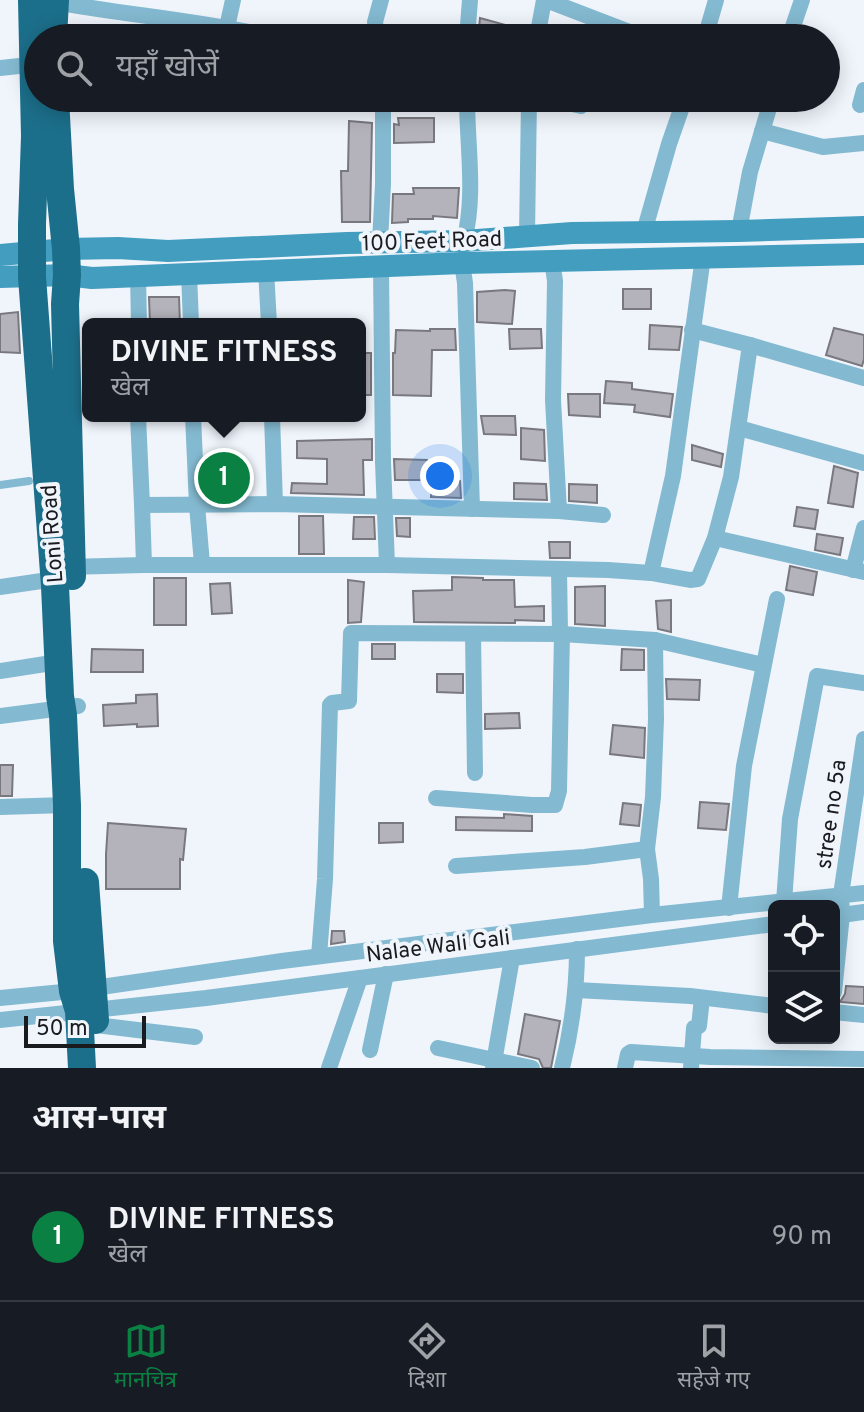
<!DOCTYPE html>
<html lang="hi">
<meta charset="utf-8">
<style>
:root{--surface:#171b24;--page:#20242c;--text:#f1f3f6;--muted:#9ea1a6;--line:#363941;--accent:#0b8043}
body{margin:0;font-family:Overpass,"Noto Sans Devanagari",sans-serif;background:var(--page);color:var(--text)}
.controls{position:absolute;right:24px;bottom:24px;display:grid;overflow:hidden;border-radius:12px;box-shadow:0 4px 20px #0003}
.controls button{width:72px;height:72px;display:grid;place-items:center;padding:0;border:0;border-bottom:2px solid var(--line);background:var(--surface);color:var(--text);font:40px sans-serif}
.scale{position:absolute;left:24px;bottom:20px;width:122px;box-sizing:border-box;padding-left:8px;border:4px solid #1a1b1e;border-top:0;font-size:22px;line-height:28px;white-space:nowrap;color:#1a1b1e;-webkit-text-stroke:6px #f0f5fc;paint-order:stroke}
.you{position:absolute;left:440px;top:476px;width:28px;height:28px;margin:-20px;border:6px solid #fff;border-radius:50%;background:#1a73e8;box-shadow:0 0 0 12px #1a73e833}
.badge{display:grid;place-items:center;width:52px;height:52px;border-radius:50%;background:var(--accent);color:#fff;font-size:26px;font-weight:700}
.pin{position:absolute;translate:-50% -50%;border:4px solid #fff;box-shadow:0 2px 8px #0006}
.popup{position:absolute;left:82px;top:318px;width:284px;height:104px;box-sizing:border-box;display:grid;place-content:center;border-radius:12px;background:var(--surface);filter:drop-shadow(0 2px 6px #0005);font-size:26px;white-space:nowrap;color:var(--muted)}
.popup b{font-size:30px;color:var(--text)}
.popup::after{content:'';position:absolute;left:50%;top:100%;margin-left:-16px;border:16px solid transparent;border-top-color:var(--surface)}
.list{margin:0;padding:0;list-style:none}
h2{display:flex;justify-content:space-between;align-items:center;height:104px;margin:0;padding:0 32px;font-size:34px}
h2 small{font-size:26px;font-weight:400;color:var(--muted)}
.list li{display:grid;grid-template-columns:52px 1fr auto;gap:24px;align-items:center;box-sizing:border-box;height:128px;padding:0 32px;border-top:2px solid var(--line)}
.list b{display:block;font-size:30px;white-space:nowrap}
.list p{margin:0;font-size:26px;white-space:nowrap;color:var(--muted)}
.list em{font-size:26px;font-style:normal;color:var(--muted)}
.icon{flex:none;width:44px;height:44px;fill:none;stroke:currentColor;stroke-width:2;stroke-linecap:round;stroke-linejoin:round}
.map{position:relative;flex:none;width:864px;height:1068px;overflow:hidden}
.search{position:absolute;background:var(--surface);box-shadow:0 4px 20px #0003;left:24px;right:24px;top:24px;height:88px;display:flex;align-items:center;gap:20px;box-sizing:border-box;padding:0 28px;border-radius:44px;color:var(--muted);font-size:30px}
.sheet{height:232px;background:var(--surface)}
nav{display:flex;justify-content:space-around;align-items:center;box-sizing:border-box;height:112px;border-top:2px solid var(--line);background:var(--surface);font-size:22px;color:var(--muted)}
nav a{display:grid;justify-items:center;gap:4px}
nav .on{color:var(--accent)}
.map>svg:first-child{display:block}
.building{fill:#b4b3bb;stroke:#79787f;stroke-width:2}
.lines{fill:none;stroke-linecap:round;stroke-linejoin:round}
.lane{stroke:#84bad1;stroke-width:8}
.street{stroke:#84bad1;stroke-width:16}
.secondary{stroke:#429dbf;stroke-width:22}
.highway{stroke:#1c6f8b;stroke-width:28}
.labels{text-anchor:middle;stroke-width:8;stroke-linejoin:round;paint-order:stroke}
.street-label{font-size:22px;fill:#1a1b1e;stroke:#f0f5fc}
</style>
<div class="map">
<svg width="864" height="1068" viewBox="0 0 864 1068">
<rect width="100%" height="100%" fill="#f0f5fc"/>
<g class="building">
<polygon points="480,18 527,31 526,38 478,38"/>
<polygon points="398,118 434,118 434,142 394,143 394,124 399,125"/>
<polygon points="349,121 372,123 370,222 342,222 341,171 348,171"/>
<polygon points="413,188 459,188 457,218 433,216 433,219 408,219 408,222 392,223 393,194 414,194"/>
<rect x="623" y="289" width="28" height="20"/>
<polygon points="505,290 515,291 512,324 477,322 477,292"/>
<polygon points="149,297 179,297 180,324 150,324"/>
<polygon points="18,312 20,353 0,352 0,314"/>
<polygon points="650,325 682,327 679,350 649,349"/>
<polygon points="834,328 864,335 864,359 862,366 826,355"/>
<polygon points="430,329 455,329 456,350 432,350 431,396 393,395 393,353 395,353 396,330 430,331"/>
<polygon points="509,329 541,329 542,348 510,349"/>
<rect x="360" y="353" width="11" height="42"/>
<polygon points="606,381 632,383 632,389 673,394 670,417 634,412 635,405 604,403"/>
<polygon points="568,394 600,394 600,417 569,415"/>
<polygon points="481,416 515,416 516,435 484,434"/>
<polygon points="521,428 544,430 545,461 521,459"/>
<polygon points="372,439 372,460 363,460 364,495 291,493 292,483 327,484 327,459 297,458 297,441"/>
<polygon points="692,445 723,454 721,467 692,460"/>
<polygon points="394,459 427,460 431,480 395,480"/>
<polygon points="834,466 858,473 853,507 828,503"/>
<polygon points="460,481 461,498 431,497 432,482"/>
<polygon points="514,483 546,484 547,500 514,499"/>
<polygon points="569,484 597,485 597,503 569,501"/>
<polygon points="797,507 818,510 815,529 794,526"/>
<polygon points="299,516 323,516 324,554 299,554"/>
<polygon points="354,517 374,517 375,539 353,539"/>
<polygon points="396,518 410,518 410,537 397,536"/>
<polygon points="817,534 843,538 840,555 815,550"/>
<polygon points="549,542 570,542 570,558 550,558"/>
<polygon points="790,566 817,572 813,595 786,590"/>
<polygon points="452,577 483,578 483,580 514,580 515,607 544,606 544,621 515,620 515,623 414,622 413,591 452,590"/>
<rect x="154" y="578" width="32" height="47"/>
<polygon points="348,580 364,582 361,622 348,623"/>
<polygon points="230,583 232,613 212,614 210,584"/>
<polygon points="605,586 605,626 575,624 575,587"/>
<polygon points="671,600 671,632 658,629 656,601"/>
<rect x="372" y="644" width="23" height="15"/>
<polygon points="92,649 143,650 143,672 91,672"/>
<polygon points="622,649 644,650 644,670 621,670"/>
<polygon points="437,674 463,674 463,693 437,692"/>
<polygon points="666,679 700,680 699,700 667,699"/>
<polygon points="157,694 158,726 137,727 137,724 104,726 103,705 136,703 136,695"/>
<polygon points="519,713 520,728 485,729 485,714"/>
<polygon points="613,725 645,728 644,758 610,754"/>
<polygon points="0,765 13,765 12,796 0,796"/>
<polygon points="700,802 729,804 726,830 698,828"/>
<polygon points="623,803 641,805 639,826 620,824"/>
<polygon points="504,814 532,816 532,831 456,830 456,817 504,818"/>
<polygon points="108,823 186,829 183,860 180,859 180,889 106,889 106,854"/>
<polygon points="379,823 403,823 403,842 379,843"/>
<polygon points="332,931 344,931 345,942 331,944"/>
<polygon points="846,986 864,987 864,1004 840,1002 845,994"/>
<polygon points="525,1014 560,1021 551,1068 543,1068 539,1059 518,1054"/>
</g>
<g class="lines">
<polyline class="lane" points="0,485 29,481"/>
<g class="street">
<polyline points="546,0 645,38"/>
<path d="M67,4C137,16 208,22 277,38"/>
<polyline points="227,27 233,0"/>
<polyline points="377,38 375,22 381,0"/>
<polyline points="467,38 470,0"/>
<polyline points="537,38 544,0"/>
<polyline points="705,38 716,0"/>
<polyline points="789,38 802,0"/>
<polyline points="0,68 38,64"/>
<polyline points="546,98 581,106"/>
<polyline points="860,105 864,90"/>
<polyline points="762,131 823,147 864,143"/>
<polyline points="739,231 750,172 772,98"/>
<polyline points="644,232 669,144 685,98"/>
<polyline points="527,236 529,98"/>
<path d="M464,241C476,196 467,145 467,98"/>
<polyline points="380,242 383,184 383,98"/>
<polyline points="552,260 555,281 553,400 559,511"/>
<polyline points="462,263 465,283 472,509"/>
<polyline points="381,266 383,462 387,565"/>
<polyline points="266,270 269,324"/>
<polyline points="189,273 191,324"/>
<polyline points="138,275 139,324"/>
<polyline points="692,330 750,345 864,378"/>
<polyline points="138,416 142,505"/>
<polyline points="193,416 197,505 202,564"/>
<polyline points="272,416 275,504"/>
<polyline points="739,428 864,463"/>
<polyline points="715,538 864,572"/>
<polyline points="144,565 142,505 275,504 559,511 603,515"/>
<polyline points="67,567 144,565 387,565 608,570 651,573 690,580 698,579 715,538 731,477 750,345"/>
<polyline points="853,570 864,528"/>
<polyline points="651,573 673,476 703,257"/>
<polyline points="0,587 55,579"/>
<polyline points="473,634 475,773"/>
<polyline points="0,671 58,662"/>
<polyline points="0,716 78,706"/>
<polyline points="436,798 532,805 555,805 559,791 562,634 560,632 559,569"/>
<polyline points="0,807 67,805"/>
<polyline points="456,866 585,857 647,849"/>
<polyline points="784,902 790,819 817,676 864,683"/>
<polyline points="729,908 744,766 777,599"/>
<polyline points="652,915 651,879 647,849 653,797 656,719 655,640"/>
<polyline points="834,916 864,912"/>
<polyline points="319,956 325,879 330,705 332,703 349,701 351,633 562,634 655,640 763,665"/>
<polyline points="576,990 690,996 774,1006"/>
<polyline points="834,992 842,915 841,895 864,739"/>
<polyline points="0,998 73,991 282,961 652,915 864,893"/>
<polyline points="834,1012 864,1015"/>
<polyline points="0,1020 206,998 774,924"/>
<polyline points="96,1025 195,1037"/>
<polyline points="438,1048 532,1068"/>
<polyline points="370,1050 386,974"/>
<polyline points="329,1068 360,978"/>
<polyline points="493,1068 512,958"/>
<path d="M562,1068C572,1028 577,990 577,949"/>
<polyline points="625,1068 628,1054 631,1052 710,1057 864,1059"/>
<polyline points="691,1068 694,1028 699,1026 702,998"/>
</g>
<g class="secondary">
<polyline points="0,255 66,249 118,248 168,251 347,243 464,241 572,233 739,231 864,227"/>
<polyline points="0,277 67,275 92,278 462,263 864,254"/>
</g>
<g class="highway">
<polyline points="32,0 35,136 32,224 32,277 55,586 60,696 63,715 67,805 67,941 73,991 79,1011 82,1068"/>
<polyline points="53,38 55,0"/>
<polyline points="55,98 60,189 66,249 67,275 65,304 72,576"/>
<polyline points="85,882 95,1020"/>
</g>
</g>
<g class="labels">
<g class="street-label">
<text transform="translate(432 240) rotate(-2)" y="8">100 Feet Road</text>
<text transform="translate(51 534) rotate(-94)" y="8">Loni Road</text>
<text transform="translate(830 814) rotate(-82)" y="8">stree no 5a</text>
<text transform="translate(438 945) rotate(-7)" y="8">Nalae Wali Gali</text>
</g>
</g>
</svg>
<div class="controls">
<button><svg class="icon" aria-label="locate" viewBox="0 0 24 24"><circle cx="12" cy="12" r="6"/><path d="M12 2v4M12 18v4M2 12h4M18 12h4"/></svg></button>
<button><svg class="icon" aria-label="layers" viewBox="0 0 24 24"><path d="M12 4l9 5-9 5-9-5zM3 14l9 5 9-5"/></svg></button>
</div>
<div class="scale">50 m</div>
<div class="you"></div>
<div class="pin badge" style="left:224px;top:478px">1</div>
<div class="popup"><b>DIVINE FITNESS</b>खेल</div>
<div class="search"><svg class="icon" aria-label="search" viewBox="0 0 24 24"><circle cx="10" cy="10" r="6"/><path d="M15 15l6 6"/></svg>यहाँ खोजें</div>
</div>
<section class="sheet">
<h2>आस-पास<small></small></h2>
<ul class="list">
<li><span class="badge">1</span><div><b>DIVINE FITNESS</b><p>खेल</p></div><em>90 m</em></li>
</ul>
</section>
<nav>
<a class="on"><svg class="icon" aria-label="map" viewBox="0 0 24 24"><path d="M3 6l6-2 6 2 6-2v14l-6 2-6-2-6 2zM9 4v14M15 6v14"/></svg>मानचित्र</a>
<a><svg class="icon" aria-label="directions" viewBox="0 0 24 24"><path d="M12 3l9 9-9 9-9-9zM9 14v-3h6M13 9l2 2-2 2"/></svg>दिशा</a>
<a><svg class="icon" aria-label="saved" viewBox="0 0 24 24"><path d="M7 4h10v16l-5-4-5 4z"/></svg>सहेजे गए</a>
</nav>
